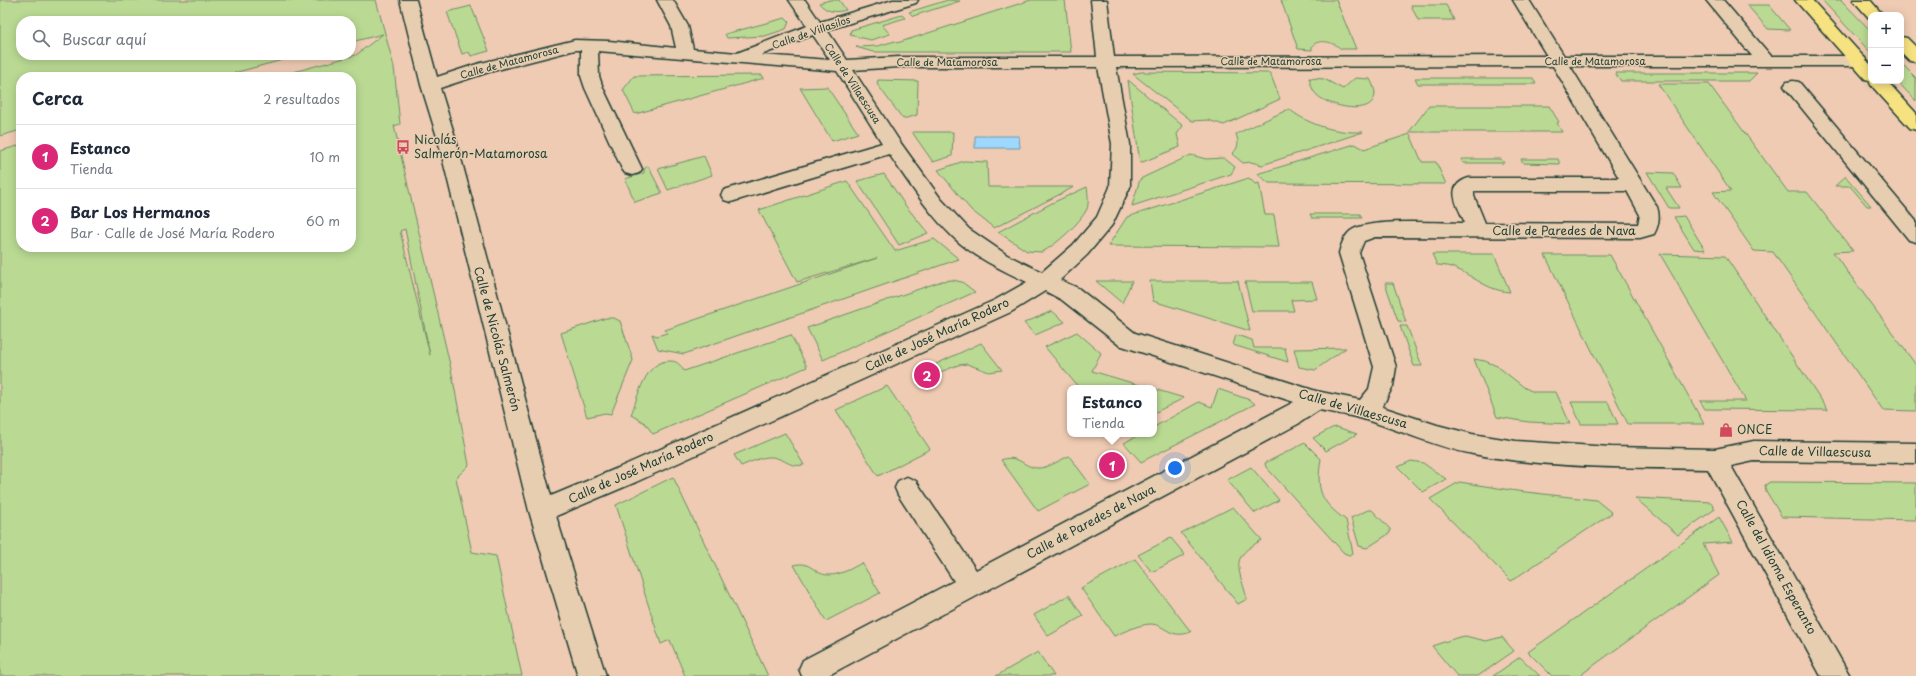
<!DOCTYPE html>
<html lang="es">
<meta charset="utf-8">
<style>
:root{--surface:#fff;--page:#f6f6f7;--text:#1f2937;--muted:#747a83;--line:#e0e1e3;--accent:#db2777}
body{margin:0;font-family:"Playpen Sans",sans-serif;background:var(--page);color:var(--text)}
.controls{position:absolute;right:12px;top:12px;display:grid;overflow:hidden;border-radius:8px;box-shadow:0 2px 10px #0003}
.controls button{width:36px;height:36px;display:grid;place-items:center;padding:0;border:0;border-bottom:1px solid var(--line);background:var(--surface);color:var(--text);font:20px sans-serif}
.you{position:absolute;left:1175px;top:468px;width:14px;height:14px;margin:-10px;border:3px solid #fff;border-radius:50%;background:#1a73e8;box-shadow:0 0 0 6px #1a73e833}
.badge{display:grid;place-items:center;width:26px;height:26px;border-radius:50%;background:var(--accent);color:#fff;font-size:13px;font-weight:700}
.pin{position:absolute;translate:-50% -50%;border:2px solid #fff;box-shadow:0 1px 4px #0006}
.popup{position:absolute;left:1067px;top:385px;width:90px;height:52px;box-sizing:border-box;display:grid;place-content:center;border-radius:8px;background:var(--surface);filter:drop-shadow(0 1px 3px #0005);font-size:13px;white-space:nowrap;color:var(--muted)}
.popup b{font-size:15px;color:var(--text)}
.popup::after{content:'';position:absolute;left:50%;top:100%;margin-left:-8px;border:8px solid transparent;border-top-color:var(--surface)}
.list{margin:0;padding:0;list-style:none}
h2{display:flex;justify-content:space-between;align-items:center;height:52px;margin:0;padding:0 16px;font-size:17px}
h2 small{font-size:13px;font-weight:400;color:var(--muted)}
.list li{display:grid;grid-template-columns:26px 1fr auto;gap:12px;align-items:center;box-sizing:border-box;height:64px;padding:0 16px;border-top:1px solid var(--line)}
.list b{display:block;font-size:15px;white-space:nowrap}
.list p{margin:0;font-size:13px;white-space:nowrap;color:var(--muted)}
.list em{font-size:13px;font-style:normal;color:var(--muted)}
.icon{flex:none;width:22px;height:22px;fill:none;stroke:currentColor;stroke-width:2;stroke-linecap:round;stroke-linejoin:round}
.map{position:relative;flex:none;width:1916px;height:676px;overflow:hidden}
.search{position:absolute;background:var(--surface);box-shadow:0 2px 10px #0003;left:16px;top:16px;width:340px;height:44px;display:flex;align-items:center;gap:10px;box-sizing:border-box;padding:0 14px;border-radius:16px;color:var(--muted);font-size:15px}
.panel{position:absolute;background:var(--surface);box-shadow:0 2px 10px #0003;left:16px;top:72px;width:340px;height:180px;border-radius:16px}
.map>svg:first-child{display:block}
.green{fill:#bada93;stroke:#6c8c64;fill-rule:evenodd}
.water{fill:#9ed8fe;stroke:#6b9aad}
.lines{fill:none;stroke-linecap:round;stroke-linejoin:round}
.minor-casing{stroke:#1f3d34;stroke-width:3}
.primary-casing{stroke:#1f3d34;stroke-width:3}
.minor{fill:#e8ceb0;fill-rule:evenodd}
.primary{fill:#f7e281;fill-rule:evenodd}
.labels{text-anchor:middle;stroke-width:3;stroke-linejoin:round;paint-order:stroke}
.far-street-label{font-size:10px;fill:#1f3d34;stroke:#e8ceb0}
.poi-label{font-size:12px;fill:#1f3d34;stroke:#e8ceb0;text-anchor:start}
.street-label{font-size:12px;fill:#1f3d34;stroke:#e8ceb0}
</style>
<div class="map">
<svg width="1916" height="676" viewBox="0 0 1916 676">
<rect width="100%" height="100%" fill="#efcbb3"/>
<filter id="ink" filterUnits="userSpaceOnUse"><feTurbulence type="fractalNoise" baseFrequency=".025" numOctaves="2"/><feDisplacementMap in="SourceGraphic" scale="8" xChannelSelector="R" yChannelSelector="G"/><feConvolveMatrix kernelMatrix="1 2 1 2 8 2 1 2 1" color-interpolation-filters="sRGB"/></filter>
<g filter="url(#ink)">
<g class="green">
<path d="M0,0H376L394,67L400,124L394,126L451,369L469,465L456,478L472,552L496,556L522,676H0V151L21,145V247H351V77H275L356,55L383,34L351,42V21H21V55H301L219,77H21V130L0,136ZM405,229L430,355L400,231Z"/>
<path d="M830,0H839L846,10C835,13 826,12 819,3Z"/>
<polygon points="948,0 960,1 913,16 909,12"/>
<polygon points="1031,0 1065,0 1071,52 873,52 856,47 878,46 895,41 897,43"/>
<path d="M1281,0H1336L1356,49H1341C1334,42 1319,38 1312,46V50L1298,49Z"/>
<polygon points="1822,0 1841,0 1871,31 1871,53"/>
<polygon points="1411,5 1446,5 1454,20 1418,20"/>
<polygon points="1747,5 1769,5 1790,30 1768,29"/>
<polygon points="471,6 489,51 471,56 469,52 462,54 447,12"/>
<polygon points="902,15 905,18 882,25 890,34 871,40 850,35 851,30"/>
<polygon points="785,18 789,22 786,29 765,36 727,38 725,34"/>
<polygon points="1901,63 1916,78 1916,101 1897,81 1901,81"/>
<polygon points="1141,72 1270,73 1280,99 1224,125 1208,120 1192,121 1133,74"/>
<polygon points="1615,73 1757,73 1749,81 1621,81"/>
<polygon points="762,75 764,78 635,114 623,90 634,76"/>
<path d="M1309,78L1324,79L1343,89L1355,78L1370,79C1372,83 1375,89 1375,93C1375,118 1327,106 1317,95C1312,91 1311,84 1309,78Z"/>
<polygon points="1415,78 1533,78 1536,84 1418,84"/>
<polygon points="878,80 918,81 917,115 903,119 877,84"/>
<polygon points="1128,80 1183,126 1177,134 1180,147 1140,163"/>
<polygon points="1658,84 1709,84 1788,192 1807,192 1853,251 1833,252 1916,365 1916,411 1883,410 1773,252 1754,251 1713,192 1731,191"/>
<polygon points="827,87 858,133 832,141 800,88"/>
<polygon points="1429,106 1549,106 1559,122 1557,123 1562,132 1409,132"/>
<path d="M1289,109C1310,126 1337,133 1363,132L1262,165L1251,162L1243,163L1232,154C1239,148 1239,142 1236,134Z"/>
<polygon points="912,132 953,132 952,156 933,162"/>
<polygon points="1410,134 1422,162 1436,162 1446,184 1269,183 1257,174 1355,144 1364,149"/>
<polygon points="1191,155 1206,159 1224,158 1235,167 1231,174 1132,206 1140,179"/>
<polygon points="704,156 712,175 668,190 658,169"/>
<polygon points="1461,159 1501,159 1504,163 1463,163"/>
<polygon points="1521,159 1558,159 1560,164 1523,163"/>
<polygon points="964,161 987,162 988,187 1074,187 994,228 971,210 938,170"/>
<polygon points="648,166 662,193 635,202 625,179 644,173 644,169"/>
<polygon points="1647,172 1673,173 1682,188 1666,188 1679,208 1669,208"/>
<polygon points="884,174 905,205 928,233 899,245 857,181"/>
<polygon points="1846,176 1846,177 1871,206 1867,206 1850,186 1835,186"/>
<polygon points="1249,178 1255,184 1259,183 1265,215 1274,215 1279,247 1108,246 1127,217"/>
<polygon points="847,181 895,251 934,239 959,259 684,354 658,349 652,334 657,336 667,333 665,330 877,258 797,282 759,210"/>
<path d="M1087,187C1088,194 1089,203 1087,209C1080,223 1056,245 1042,252L1027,251L998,232L1052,203Z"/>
<polygon points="1310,214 1360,214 1362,218 1312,218"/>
<polygon points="1684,216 1705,250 1694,249 1674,217"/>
<path d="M1432,254H1494L1510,292C1479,290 1466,265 1437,265Z"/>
<polygon points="1660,254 1725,256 1828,410 1705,409 1700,401 1746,401"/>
<polygon points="1545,255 1610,255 1704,424 1628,424"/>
<polygon points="952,280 962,282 975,292 823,360 807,328 942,281"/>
<polygon points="1096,281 1132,281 1122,303"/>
<polygon points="1150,281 1238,281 1250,331 1153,301"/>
<polygon points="1245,282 1312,282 1317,299 1291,300 1294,311 1252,311"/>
<polygon points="1385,283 1393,283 1406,322 1398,321"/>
<polygon points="1052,311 1065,322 1035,335 1024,323"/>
<polygon points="606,318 614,318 620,321 633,360 611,414 605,413 587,417 561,333"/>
<polygon points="1400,326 1407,326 1422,366 1414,366"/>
<polygon points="1077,332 1101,353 1092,371 1149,388 1079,388 1045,347"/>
<path d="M791,335L807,367L653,434L645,423L631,415C638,397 645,360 670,361C678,361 680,365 684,371Z"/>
<polygon points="1236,335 1252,340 1254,348 1285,348 1288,362 1233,345"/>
<polygon points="981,343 1002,370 989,372 967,364 958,365 938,373 932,366"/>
<polygon points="1346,348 1315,370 1299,367 1294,349"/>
<polygon points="1474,359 1485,361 1497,366 1525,388 1534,392 1556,392 1570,424 1529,422 1497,417"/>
<polygon points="887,386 930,449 878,476 836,410"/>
<polygon points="1154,389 1184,398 1154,413"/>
<polygon points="1218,389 1250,400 1255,404 1141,462 1124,443 1140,434 1154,434 1154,427 1199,402 1212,407"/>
<polygon points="1571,402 1608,402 1618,424 1581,424"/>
<polygon points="1337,427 1357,434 1326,451 1313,438 1332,428"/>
<path d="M785,433L804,465C790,467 789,462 777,458C766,454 751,462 741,466L734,455Z"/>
<path d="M1305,443L1321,459C1316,490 1320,502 1346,520L1353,553L1349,555L1344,553L1266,467L1265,463Z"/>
<path d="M1069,456L1090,484L1038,511L1001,460C1019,453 1024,469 1040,468C1050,467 1060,460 1069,456Z"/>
<polygon points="1411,461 1423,463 1446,479 1423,492 1398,467"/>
<polygon points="1251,467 1279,500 1255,513 1227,480"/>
<polygon points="673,477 768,676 685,676 670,640 661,644 616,505"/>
<polygon points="1459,482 1517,491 1596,500 1612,513 1511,581 1430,499"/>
<polygon points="1770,482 1916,483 1916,520 1782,517 1766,491 1765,485"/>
<polygon points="1635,498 1711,502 1715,509 1678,535"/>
<path d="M1233,507L1262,540C1228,558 1239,567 1247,599L1238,604L1181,533Z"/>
<polygon points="1368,510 1372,510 1390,529 1390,533 1367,548 1359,546 1351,518"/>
<polygon points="1719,517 1733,542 1703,544 1719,575 1579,676 1552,676 1528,652"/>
<polygon points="1171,538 1185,555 1152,572 1138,555"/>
<path d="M1135,559L1191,632C1169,640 1166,624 1150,624C1137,625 1126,631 1114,636L1081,588Z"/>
<path d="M862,563L880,593L826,621L794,565C811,560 814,575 829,575C841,575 852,568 862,563Z"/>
<polygon points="1069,595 1083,616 1048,636 1034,615"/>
<polygon points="1465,636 1486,641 1502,637 1514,651 1478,676 1457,676 1432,646 1456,638"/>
<polygon points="1038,652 1054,676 996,676"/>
<polygon points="1520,657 1540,676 1493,676"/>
</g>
<polygon class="water" points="975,136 1019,136 1020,148 975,148"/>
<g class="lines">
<defs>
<g id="minor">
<path d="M400,0H416L437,77L477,64L575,40L609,41L676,48L671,26L657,0H673L688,26L693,49L737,53L807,26L789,0H805L820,22L893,0H918L916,3L827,30L847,60L899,57H1097L1091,0H1107L1114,57L1547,56L1513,0H1529L1564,56H1752L1706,0H1723L1771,56H1858L1864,57L1867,61L1864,65L1858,66H1570L1657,207C1660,216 1659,225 1654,234L1640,238L1375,237L1364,241L1359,253L1396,367L1393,386L1382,407L1437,425L1472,434L1516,441L1611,447L1715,449L1754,441L1916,443V463L1754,461L1731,466L1850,676H1821L1708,469C1630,467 1550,469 1473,454C1435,447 1400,430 1363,419C1349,415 1334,413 1319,410L1298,424L827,676H802L799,669L803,660L954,581L898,495L895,488L898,481L907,477L916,481L976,570L1294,402L1119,345L1062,300L1045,291L1011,312L636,482L556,516L606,676H578L529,511L438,140L421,85ZM813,35L830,60L761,55ZM575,50H581V76L585,88L622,169L625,173L632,175L639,173L642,169L603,88L599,76L598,51L837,71L882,143L724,190L721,195L724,200L731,202L889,154C909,183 928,213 954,238C974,257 1002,270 1027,282L995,300L618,468L551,496L456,140L440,88L489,72ZM1553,66L1619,178H1469C1443,186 1458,206 1465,223C1440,223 1372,218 1352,230C1345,234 1341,245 1339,253L1374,367L1369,389L1360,400L1316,391L1135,333L1078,288L1060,280L1087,255L1112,225L1130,187V144L1116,67ZM899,67H1098L1112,144L1110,187L1097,217L1073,245L1042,272L1007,255L969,229L941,199L900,142L853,70ZM1474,191H1627L1640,215L1638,224L1485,223L1474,196Z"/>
<polygon points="1793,81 1799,82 1916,221 1916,242 1909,240 1787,90 1784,86 1787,82"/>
</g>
<g id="primary">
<polygon points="1795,0 1812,0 1871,65 1871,81 1887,81 1916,113 1916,130 1910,128 1871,85 1869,80 1865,79"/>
<polygon points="1853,0 1870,0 1883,15 1871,15 1871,19 1869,18"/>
<polygon points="1901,37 1907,38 1916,47 1916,62 1910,61 1901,52"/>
</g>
</defs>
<use href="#minor" class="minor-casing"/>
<use href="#primary" class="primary-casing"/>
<use href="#minor" class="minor"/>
<use href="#primary" class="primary"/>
</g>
</g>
<defs>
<symbol id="bus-bare" viewBox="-9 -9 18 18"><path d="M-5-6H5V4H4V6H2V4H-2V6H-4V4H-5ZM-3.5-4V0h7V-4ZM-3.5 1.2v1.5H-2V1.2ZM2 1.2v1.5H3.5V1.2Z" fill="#d1495b" stroke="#e8ceb0" stroke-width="2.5" paint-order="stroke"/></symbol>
<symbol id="shop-bare" viewBox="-9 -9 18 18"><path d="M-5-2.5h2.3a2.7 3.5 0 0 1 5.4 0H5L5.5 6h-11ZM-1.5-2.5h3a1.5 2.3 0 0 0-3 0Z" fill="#d1495b" stroke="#e8ceb0" stroke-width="2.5" paint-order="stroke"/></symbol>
</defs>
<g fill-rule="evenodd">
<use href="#bus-bare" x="393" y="137" width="20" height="20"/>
<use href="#shop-bare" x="1716" y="420" width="20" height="20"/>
</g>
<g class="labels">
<g class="far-street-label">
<text transform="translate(811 32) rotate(-19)" y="4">Calle de Villasilos</text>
<text x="1271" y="65">Calle de Matamorosa</text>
<text x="1595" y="65">Calle de Matamorosa</text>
<text transform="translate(509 62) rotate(-15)" y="4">Calle de Matamorosa</text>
<text x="947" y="66">Calle de Matamorosa</text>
<text transform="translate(853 83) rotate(57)" y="4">Calle de Villaescusa</text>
</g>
<g class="poi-label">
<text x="414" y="144">Nicolás<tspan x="414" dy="14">Salmerón-Matamorosa</tspan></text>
<text x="1737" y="434">ONCE</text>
</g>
<g class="street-label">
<text x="1564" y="235">Calle de Paredes de Nava</text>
<text transform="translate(937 335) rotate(-25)" y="4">Calle de José María Rodero</text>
<text transform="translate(497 339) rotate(75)" y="4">Calle de Nicolás Salmerón</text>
<text transform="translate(1353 409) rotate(16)" y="4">Calle de Villaescusa</text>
<text transform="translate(1815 452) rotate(1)" y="4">Calle de Villaescusa</text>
<text transform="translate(641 468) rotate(-24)" y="4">Calle de José María Rodero</text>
<text transform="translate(1091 522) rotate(-28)" y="4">Calle de Paredes de Nava</text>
<text transform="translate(1776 567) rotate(61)" y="4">Calle del Idioma Esperanto</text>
</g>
</g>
</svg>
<div class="controls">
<button>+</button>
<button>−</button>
</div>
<div class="you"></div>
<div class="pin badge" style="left:1112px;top:465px">1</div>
<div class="popup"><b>Estanco</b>Tienda</div>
<div class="pin badge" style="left:927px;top:375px">2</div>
<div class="search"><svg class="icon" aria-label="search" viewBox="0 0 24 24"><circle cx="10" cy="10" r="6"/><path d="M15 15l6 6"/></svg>Buscar aquí</div>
<section class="panel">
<h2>Cerca<small>2 resultados</small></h2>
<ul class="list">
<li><span class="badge">1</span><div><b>Estanco</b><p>Tienda</p></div><em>10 m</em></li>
<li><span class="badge">2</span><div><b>Bar Los Hermanos</b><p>Bar · Calle de José María Rodero</p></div><em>60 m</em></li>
</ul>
</section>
</div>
